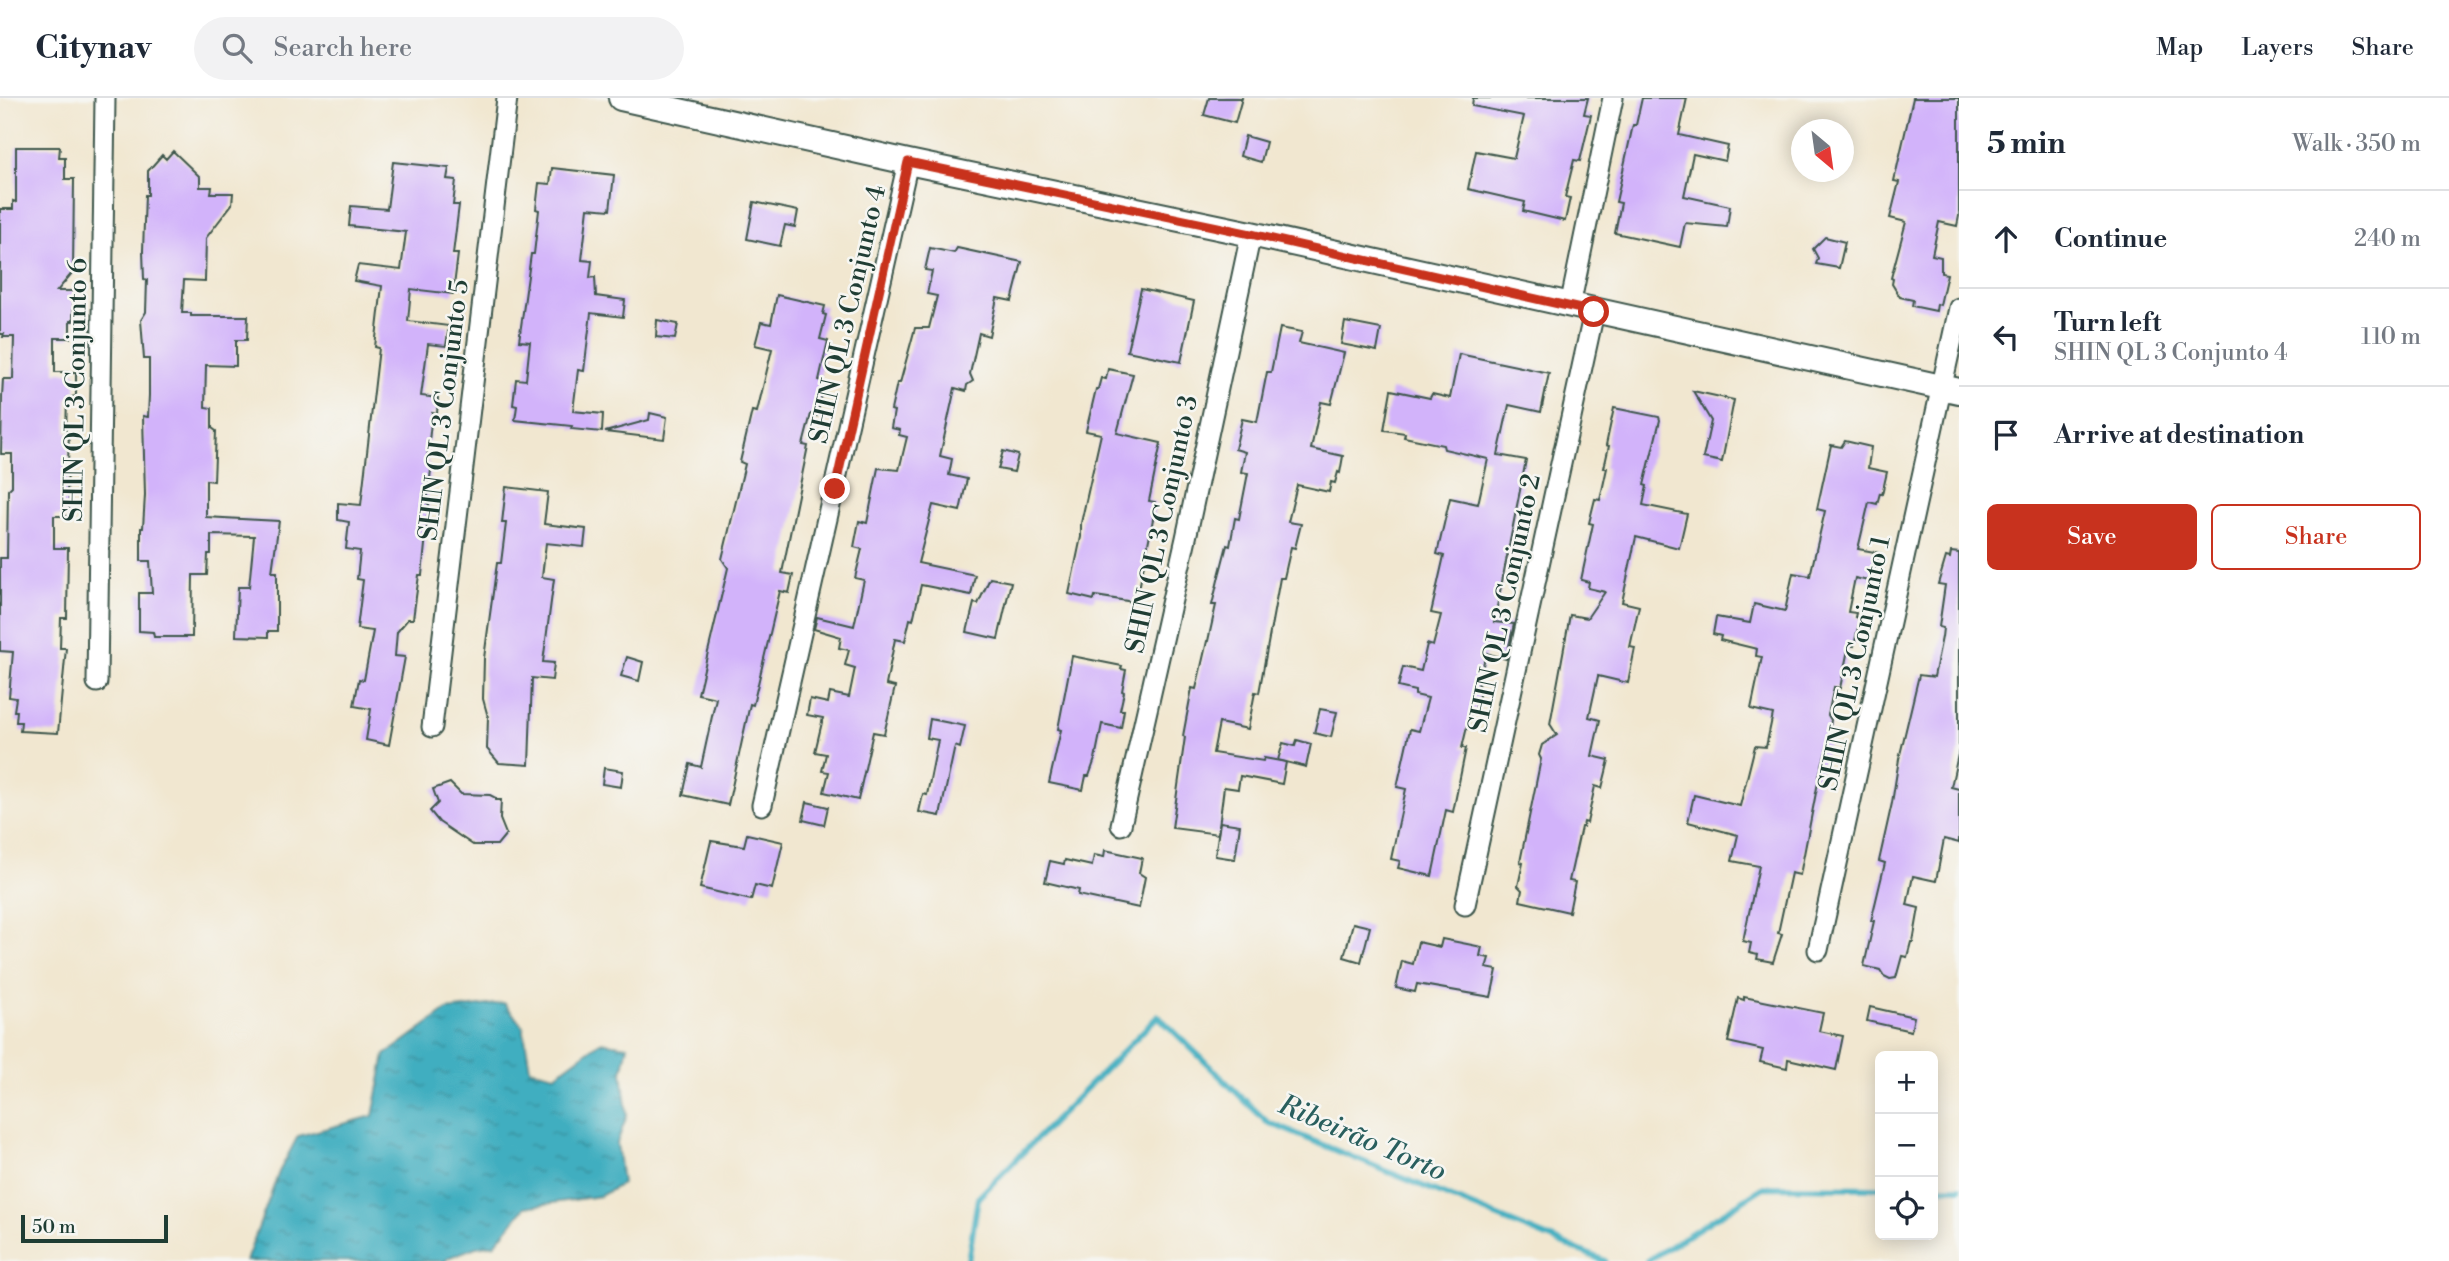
<!DOCTYPE html>
<meta charset="utf-8">
<style>
:root{--surface:#fff;--page:#f2f2f3;--text:#1f2937;--muted:#747a83;--line:#e0e1e3;--accent:#c8321e}
body{margin:0;font-family:"Libre Bodoni",serif;background:var(--page);color:var(--text)}
.controls{position:absolute;right:21px;bottom:21px;display:grid;overflow:hidden;border-radius:10px;box-shadow:0 4px 18px #0003}
.controls button{width:63px;height:63px;display:grid;place-items:center;padding:0;border:0;border-bottom:2px solid var(--line);background:var(--surface);color:var(--text);font:35px sans-serif}
.compass{position:absolute;left:1791px;top:21px;width:63px;height:63px;border-radius:50%;background:var(--surface);box-shadow:0 4px 18px #0003;rotate:151deg}
.scale{position:absolute;left:21px;bottom:18px;width:147px;box-sizing:border-box;padding-left:7px;border:4px solid #1f3d34;border-top:0;font-size:19px;line-height:24px;white-space:nowrap;color:#1f3d34;-webkit-text-stroke:5px #f6f6f2;paint-order:stroke}
.stop{position:absolute;width:21px;height:21px;margin:-16px;border:5px solid #c8321e;border-radius:50%;background:#fff}
.stop.end{background:#c8321e;border-color:#fff;box-shadow:0 2px 7px #0008}
.list{margin:0;padding:0;list-style:none}
h2{display:flex;justify-content:space-between;align-items:center;height:91px;margin:0;padding:0 28px;font-size:30px}
h2 small{font-size:23px;font-weight:400;color:var(--muted)}
.list li{display:grid;grid-template-columns:46px 1fr auto;gap:21px;align-items:center;box-sizing:border-box;height:98px;padding:0 28px;border-top:2px solid var(--line)}
.list b{display:block;font-size:26px;white-space:nowrap}
.list p{margin:0;font-size:23px;white-space:nowrap;color:var(--muted)}
.list em{font-size:23px;font-style:normal;color:var(--muted)}
.actions{display:flex;gap:14px;padding:21px 28px}
.actions a{flex:1;padding:16px 0;border:2px solid var(--accent);border-radius:10px;text-align:center;font-size:24px;color:var(--accent)}
.actions .main{background:var(--accent);color:#fff}
.icon{flex:none;width:38px;height:38px;fill:none;stroke:currentColor;stroke-width:2;stroke-linecap:round;stroke-linejoin:round}
.map{position:relative;flex:none;width:1959px;height:1163px;overflow:hidden}
header{display:flex;align-items:center;gap:42px;box-sizing:border-box;height:98px;padding:0 35px;background:var(--surface);border-bottom:2px solid var(--line)}
header strong{font-size:33px}
nav{display:flex;gap:38px;margin-inline-start:auto;font-size:24px}
.search{width:490px;height:63px;background:var(--page);display:flex;align-items:center;gap:18px;box-sizing:border-box;padding:0 24px;border-radius:38px;color:var(--muted);font-size:26px}
main{display:flex}
aside{flex:1;background:var(--surface)}
.map>svg:first-child{display:block}
.water{fill:url(#water-ripples);stroke:#30767a;stroke-width:2}
.lines{fill:none;stroke-linecap:round;stroke-linejoin:round}
.stream{stroke:#41aec0;stroke-width:6}
.building{fill:#d2b3fa}
.minor-casing{stroke:#3e564b;stroke-width:23}
.tertiary-casing{stroke:#3e564b;stroke-width:28}
.minor{stroke:#fff;stroke-width:19}
.tertiary{stroke:#fff;stroke-width:24}
.route{stroke:#c8321e;stroke-width:9}
.labels{text-anchor:middle;stroke-width:5;stroke-linejoin:round;paint-order:stroke}
.street-label{font-size:26px;fill:#1f3d34;stroke:#f6f6f2}
.water-label{font-size:28px;font-style:italic;fill:#295f5e;stroke:#f6f6f2}
</style>
<header>
<strong>Citynav</strong>
<div class="search"><svg class="icon" aria-label="search" viewBox="0 0 24 24"><circle cx="10" cy="10" r="6"/><path d="M15 15l6 6"/></svg>Search here</div>
<nav><a>Map</a><a>Layers</a><a>Share</a></nav>
</header>
<main>
<div class="map">
<svg width="1959" height="1163" viewBox="0 0 1959 1163">
<defs>
<pattern id="water-ripples" width="26" height="14" patternUnits="userSpaceOnUse" patternTransform="scale(1.75)"><rect width="26" height="14" fill="#41aec0"/><path d="M2 4q2-2 4 0t4 0M15 11q2-2 4 0t4 0" fill="none" stroke="#368f9d"/></pattern>
</defs>
<rect width="100%" height="100%" fill="#f6f6f2"/>
<filter id="ink" filterUnits="userSpaceOnUse"><feTurbulence type="fractalNoise" baseFrequency=".0143" numOctaves="2"/><feDisplacementMap in="SourceGraphic" scale="14" xChannelSelector="R" yChannelSelector="G"/><feConvolveMatrix kernelMatrix="1 2 1 2 8 2 1 2 1" color-interpolation-filters="sRGB"/></filter>
<filter id="wash" filterUnits="userSpaceOnUse"><feTurbulence type="fractalNoise" baseFrequency=".00686" numOctaves="4" result="noise"/><feDisplacementMap in="SourceGraphic" scale="28" xChannelSelector="R" yChannelSelector="G"/><feGaussianBlur stdDeviation="1.57" result="paint"/><feColorMatrix in="noise" values="0 0 0 0 0 0 0 0 0 0 0 0 0 0 0 0 0 1.4 0 .05"/><feComposite in="paint" operator="in"/></filter>
<g filter="url(#wash)">
<rect width="100%" height="100%" fill="#f1e7d0"/>
<polygon class="water" points="504,905 523,928 530,971 555,977 600,944 628,948 622,974 627,1017 617,1045 622,1086 600,1098 525,1109 495,1146 476,1149 447,1160 446,1163 246,1163 279,1074 298,1038 373,1018 385,957 447,912"/>
<g class="lines">
<g class="stream">
<polyline points="1933,1090 1959,1090"/>
<polyline points="968,1163 978,1100 1158,918 1267,1024 1605,1163"/>
<polyline points="1647,1163 1764,1089 1880,1090"/>
</g>
</g>
<g id="blocks">
<g class="building">
<polygon points="1209,0 1242,0 1235,25 1204,17"/>
<polygon points="1473,0 1588,0 1584,16 1591,17 1580,63 1574,62 1565,99 1570,100 1565,123 1523,113 1525,104 1468,91 1476,53 1514,60 1524,18 1472,8"/>
<polygon points="1642,0 1687,0 1679,37 1728,48 1725,63 1693,56 1684,98 1730,108 1727,129 1685,125 1680,149 1615,135 1621,105 1616,104 1633,27 1636,27"/>
<polygon points="1913,0 1959,0 1959,118 1957,128 1939,124 1932,157 1941,159 1941,175 1947,176 1940,207 1937,206 1936,213 1912,208 1913,202 1900,199 1892,186 1893,181 1891,180 1906,124 1890,120 1899,84 1894,83"/>
<polygon points="1245,38 1266,44 1261,64 1240,58"/>
<polygon points="16,49 60,49 59,60 65,60 65,81 74,81 73,174 57,193 74,193 73,223 70,223 70,240 55,240 55,274 76,274 76,298 67,300 66,335 69,335 67,398 69,398 69,418 54,418 54,450 68,450 67,520 61,520 60,550 66,550 58,635 20,633 21,624 16,624 17,613 14,613 16,600 9,599 13,554 0,553 0,460 7,460 8,392 12,388 12,356 1,356 2,299 3,281 13,281 14,239 3,239 4,236 0,236 0,111 13,111 13,103 16,104"/>
<polygon points="173,53 200,79 200,89 212,89 211,95 233,95 232,106 206,140 205,183 184,182 182,215 191,215 191,218 248,218 247,242 236,242 236,268 206,267 205,309 212,310 212,330 216,333 214,383 206,382 206,419 279,423 272,474 277,474 277,533 268,533 268,539 236,538 238,489 249,489 254,438 211,437 211,456 208,456 207,477 193,477 192,539 154,539 153,534 139,533 139,495 152,495 150,463 141,463 141,430 143,430 145,397 143,318 148,319 149,297 149,261 144,261 141,222 146,214 147,182 144,181 143,153 145,97 148,97 148,73 162,57 166,61"/>
<polygon points="393,64 449,70 447,81 456,82 453,107 459,107 453,156 458,156 453,196 411,191 408,223 449,228 446,248 428,246 421,298 438,300 437,316 432,315 427,362 431,372 427,405 429,406 422,477 419,477 413,521 408,521 397,534 395,558 405,559 389,647 366,642 371,611 354,608 359,581 364,582 373,533 357,531 363,482 357,481 360,453 346,451 349,424 338,422 338,405 361,407 379,250 375,249 382,188 354,183 358,167 401,172 406,134 349,128 351,108 387,111"/>
<polygon points="552,70 614,77 610,112 588,110 582,162 592,163 590,180 595,179 596,198 625,202 623,219 591,215 584,273 578,272 573,313 603,316 602,334 571,331 572,328 515,322 517,308 513,307 516,281 526,282 530,244 519,243 531,156 534,156 539,112 536,111 539,85 550,86"/>
<polygon points="754,104 798,113 795,129 785,127 780,148 747,141"/>
<polygon points="1825,139 1845,144 1839,170 1816,166 1818,160 1813,151"/>
<polygon points="930,150 954,155 957,150 1022,164 1012,203 997,200 989,238 979,235 970,276 973,283 967,287 966,293 955,290 940,358 952,361 949,377 967,381 960,413 933,407 918,465 975,477 971,497 921,487 913,522 910,521 905,543 895,541 886,587 895,589 884,636 873,634 858,702 824,694 829,674 822,673 826,656 815,654 823,620 807,617 810,601 828,605 830,595 849,599 855,570 845,567 849,552 839,550 841,539 814,531 817,519 854,528 864,482 855,480 862,451 854,449 859,423 867,425 878,370 899,372 907,339 899,337 900,332 891,330 894,313 891,312 897,285 900,285 915,230 929,230 937,198 927,196 932,173 925,172"/>
<polygon points="1141,191 1194,203 1181,264 1127,253"/>
<polygon points="777,197 825,208 823,216 826,217 820,241 828,243 819,282 825,284 817,318 811,316 803,347 808,348 782,475 793,477 789,495 780,493 753,607 750,606 728,707 683,697 690,666 701,669 716,600 698,596 728,470 722,461 745,366 740,364 752,313 757,314 772,251 755,247 761,224 771,226"/>
<polygon points="657,222 678,226 675,241 656,239"/>
<polygon points="1345,224 1381,231 1377,253 1341,246"/>
<polygon points="1280,230 1302,234 1299,245 1344,255 1331,306 1321,304 1311,351 1343,358 1340,375 1338,374 1335,385 1331,384 1329,394 1297,387 1288,424 1301,426 1295,450 1291,449 1284,480 1280,480 1259,595 1255,594 1248,631 1219,625 1213,655 1263,663 1264,660 1286,664 1282,686 1240,678 1238,691 1224,689 1218,736 1172,730 1185,639 1183,638 1192,590 1196,591 1207,543 1208,543 1216,507 1212,507 1219,478 1227,447 1230,448 1235,420 1239,421 1248,375 1241,374 1245,354 1235,351 1242,321 1257,324 1267,274 1271,274"/>
<polygon points="1459,256 1549,275 1541,314 1509,307 1498,357 1526,362 1494,524 1514,526 1506,561 1486,555 1477,592 1480,593 1475,613 1471,612 1462,650 1466,650 1453,714 1446,712 1432,778 1398,770 1400,763 1391,761 1406,691 1397,689 1410,631 1419,633 1428,600 1415,597 1415,593 1398,589 1403,569 1421,573 1427,546 1433,548 1441,517 1431,515 1444,458 1437,456 1450,400 1478,406 1488,361 1444,351 1443,347 1404,339 1405,335 1384,332 1391,292 1430,300 1432,296 1450,300"/>
<polygon points="1108,271 1133,276 1117,335 1161,345 1149,403 1155,404 1153,421 1139,491 1137,490 1134,504 1095,498 1094,502 1069,496 1081,439 1081,425 1101,336 1086,333 1096,291 1098,291 1101,280 1106,281"/>
<polygon points="1693,293 1734,302 1722,364 1703,360 1711,323"/>
<polygon points="1614,310 1659,319 1660,322 1644,387 1647,388 1643,407 1687,416 1679,450 1636,439 1622,504 1639,508 1630,549 1635,550 1628,585 1598,578 1589,619 1600,622 1592,658 1609,662 1602,690 1595,688 1587,725 1584,724 1583,729 1581,729 1569,783 1575,784 1569,814 1520,803 1522,792 1518,788 1523,765 1520,764 1541,661 1539,657 1542,647 1557,637 1550,626 1570,517 1587,520 1605,494 1588,490 1589,484 1581,482 1593,426 1589,425 1595,401 1600,402 1607,370 1604,370 1609,348 1606,347"/>
<polygon points="650,315 667,319 664,341 605,334 649,322"/>
<polygon points="1845,343 1871,349 1868,370 1887,374 1882,396 1880,395 1877,406 1869,404 1858,451 1880,455 1873,484 1855,480 1848,514 1856,515 1855,519 1860,520 1854,548 1849,547 1840,590 1834,589 1828,617 1831,622 1829,636 1831,637 1820,674 1800,777 1791,775 1778,835 1782,836 1773,864 1757,861 1758,857 1749,855 1751,845 1743,843 1759,768 1732,763 1738,737 1688,724 1694,697 1740,708 1755,648 1766,649 1773,616 1751,611 1762,559 1756,558 1757,551 1720,542 1721,538 1713,536 1716,519 1750,525 1754,506 1785,513 1793,475 1810,478 1825,413 1817,411 1831,347 1841,349"/>
<polygon points="1003,353 1018,357 1014,374 998,371"/>
<polygon points="506,389 548,394 544,426 586,431 584,449 546,445 542,479 554,481 543,564 554,565 552,582 532,580 529,667 499,665 487,651 488,619 483,601 484,560 497,465 501,465 506,425 502,425"/>
<polygon points="1951,454 1959,455 1959,652 1951,689 1959,691 1959,745 1944,741 1936,783 1913,778 1907,807 1919,810 1913,844 1911,844 1907,859 1902,858 1896,880 1890,881 1884,878 1880,872 1864,868 1874,823 1871,823 1885,765 1879,763 1892,705 1899,661 1919,577 1934,579 1942,539 1943,530 1939,529 1945,487 1938,486 1946,459 1950,460"/>
<polygon points="990,480 1011,484 998,541 967,534 974,505 978,506"/>
<polygon points="1072,558 1122,568 1121,571 1126,572 1122,593 1124,594 1120,612 1124,612 1121,630 1102,626 1095,661 1089,678 1086,678 1083,692 1049,685 1061,632 1058,631"/>
<polygon points="627,559 643,564 639,583 621,578"/>
<polygon points="1320,611 1337,614 1331,639 1314,635"/>
<polygon points="930,621 965,628 960,650 955,648 940,718 919,714 923,696 927,697 938,642 927,640"/>
<polygon points="1297,642 1311,646 1306,669 1278,662 1283,645 1295,648"/>
<polygon points="604,670 623,673 621,689 602,686"/>
<polygon points="450,685 461,696 490,697 496,700 496,702 501,702 500,721 506,736 497,747 473,747 439,724 430,713 438,705 433,691"/>
<polygon points="807,704 828,709 824,727 803,722"/>
<polygon points="1220,724 1240,727 1235,761 1215,758"/>
<polygon points="747,736 783,744 772,791 755,787 751,802 700,790 711,743 744,748"/>
<polygon points="1105,752 1142,760 1139,775 1145,779 1139,810 1078,797 1079,792 1045,784 1050,763 1064,766 1065,762 1092,768 1094,757 1104,759"/>
<polygon points="1353,825 1370,829 1361,864 1344,859"/>
<polygon points="1442,841 1482,849 1480,858 1489,860 1486,870 1497,872 1491,899 1417,886 1415,894 1396,890 1402,863 1413,866 1418,844 1440,849"/>
<polygon points="1744,899 1823,915 1819,933 1843,938 1836,972 1788,961 1787,970 1760,964 1763,952 1728,944 1738,900 1744,902"/>
<polygon points="1870,909 1914,919 1911,933 1867,923"/>
</g>
</g>
</g>
<g filter="url(#ink)">
<use href="#blocks" fill-opacity="0" stroke="#3e564b" stroke-width="2"/>
<g class="lines">
<defs>
<g id="minor">
<polyline points="1570,208 1613,0"/>
<polyline points="97,584 105,0"/>
<polyline points="432,629 507,0"/>
<polyline points="762,707 908,64"/>
<polyline points="1121,727 1186,440 1251,136"/>
<polyline points="1465,807 1594,214"/>
<polyline points="1818,852 1959,210"/>
</g>
<polyline id="tertiary" points="621,0 908,64 1251,136 1959,293"/>
</defs>
<use href="#minor" class="minor-casing"/>
<use href="#tertiary" class="tertiary-casing"/>
<use href="#minor" class="minor"/>
<use href="#tertiary" class="tertiary"/>
</g>
</g>
<g class="lines" filter="url(#ink)">
<polyline class="route" points="835,391 908,64 1251,136 1594,214"/>
</g>
<g class="labels">
<g class="street-label">
<text transform="translate(847 216) rotate(-77)" y="9">SHIN QL 3 Conjunto 4</text>
<text transform="translate(75 292) rotate(-89)" y="9">SHIN QL 3 Conjunto 6</text>
<text transform="translate(443 312) rotate(-83)" y="9">SHIN QL 3 Conjunto 5</text>
<text transform="translate(1161 426) rotate(-78)" y="9">SHIN QL 3 Conjunto 3</text>
<text transform="translate(1504 505) rotate(-78)" y="9">SHIN QL 3 Conjunto 2</text>
<text transform="translate(1854 565) rotate(-78)" y="9">SHIN QL 3 Conjunto 1</text>
</g>
<g class="water-label">
<text transform="translate(1363 1039) rotate(23)" y="10">Ribeirão Torto</text>
</g>
</g>
</svg>
<div class="controls">
<button>+</button>
<button>−</button>
<button><svg class="icon" aria-label="locate" viewBox="0 0 24 24"><circle cx="12" cy="12" r="6"/><path d="M12 2v4M12 18v4M2 12h4M18 12h4"/></svg></button>
</div>
<svg class="compass" viewBox="-18 -18 36 36"><path d="M0-13l5 13h-10z" fill="#e53935"/><path d="M0 13l5-13h-10z" fill="#747a83"/></svg>
<div class="scale">50 m</div>
<div class="stop" style="left:1594px;top:214px"></div>
<div class="stop end" style="left:835px;top:391px"></div>
</div>
<aside>
<h2>5 min<small>Walk · 350 m</small></h2>
<ul class="list">
<li><svg class="icon" aria-label="ahead" viewBox="0 0 24 24"><path d="M12 20V5M6 11l6-6 6 6"/></svg><div><b>Continue</b></div><em>240 m</em></li>
<li><svg class="icon" aria-label="left" viewBox="0 0 24 24"><path d="M17 20v-9H6M10 6l-5 5 5 5"/></svg><div><b>Turn left</b><p>SHIN QL 3 Conjunto 4</p></div><em>110 m</em></li>
<li><svg class="icon" aria-label="arrive" viewBox="0 0 24 24"><path d="M6 21V4h12l-3 4 3 4H6"/></svg><div><b>Arrive at destination</b></div></li>
</ul>
<div class="actions"><a class="main">Save</a><a>Share</a></div>
</aside>
</main>
